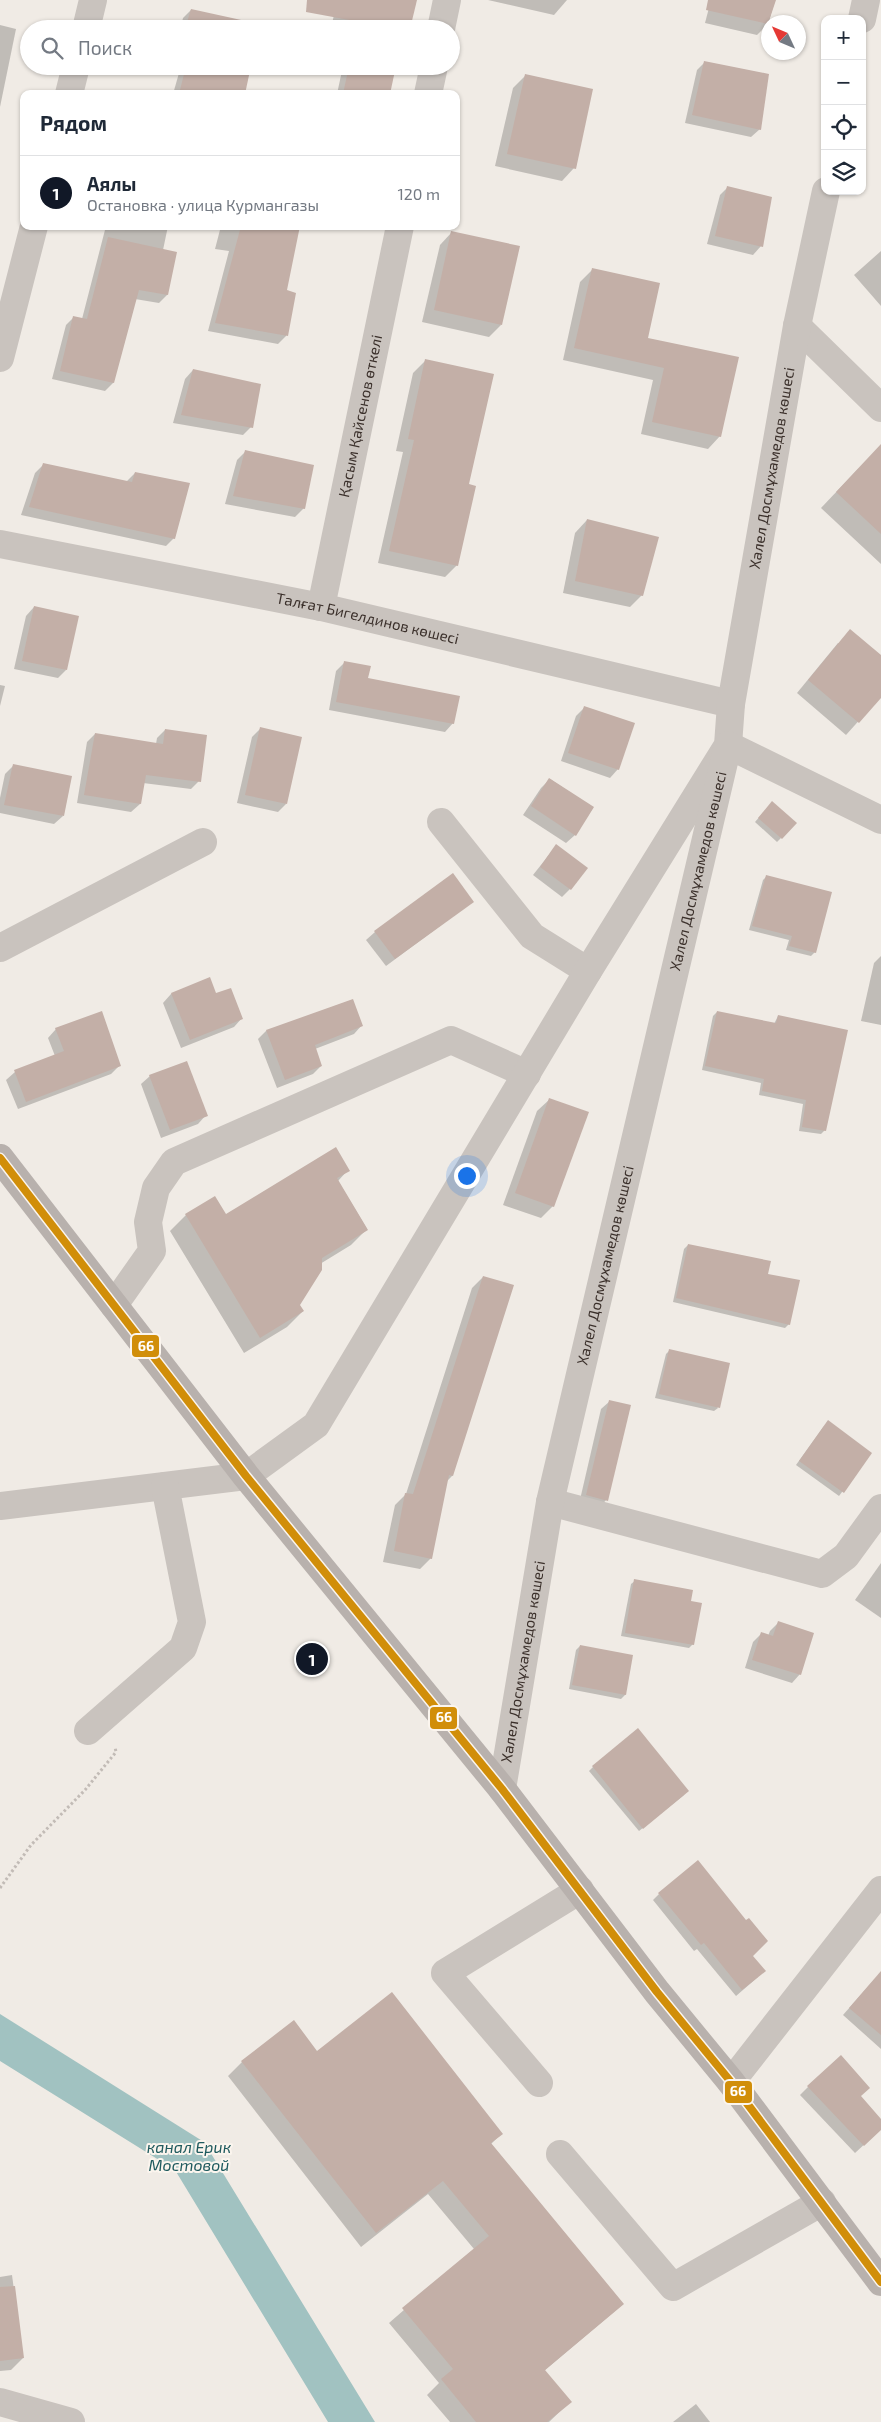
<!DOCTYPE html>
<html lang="ru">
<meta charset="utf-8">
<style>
:root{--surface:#fff;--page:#f6f6f7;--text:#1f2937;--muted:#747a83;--line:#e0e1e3;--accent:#111827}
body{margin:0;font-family:"Exo 2",sans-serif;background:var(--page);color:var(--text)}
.controls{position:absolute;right:15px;top:15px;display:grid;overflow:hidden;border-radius:10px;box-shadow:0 1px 4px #0004}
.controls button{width:45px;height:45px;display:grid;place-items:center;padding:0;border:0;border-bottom:1px solid var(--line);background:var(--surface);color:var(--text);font:25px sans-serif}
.compass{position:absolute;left:761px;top:15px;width:45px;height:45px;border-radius:50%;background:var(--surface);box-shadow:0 1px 4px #0004;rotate:314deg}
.you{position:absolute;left:466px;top:1175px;width:18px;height:18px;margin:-12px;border:4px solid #fff;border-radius:50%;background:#1a73e8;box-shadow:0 0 0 8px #1a73e833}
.badge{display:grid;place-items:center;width:32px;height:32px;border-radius:50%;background:var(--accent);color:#fff;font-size:16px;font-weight:700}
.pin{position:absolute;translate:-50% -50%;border:2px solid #fff;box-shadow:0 1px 5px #0006}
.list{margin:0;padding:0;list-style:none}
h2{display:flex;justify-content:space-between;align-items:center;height:65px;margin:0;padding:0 20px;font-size:21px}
h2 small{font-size:16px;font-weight:400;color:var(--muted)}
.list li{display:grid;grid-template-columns:32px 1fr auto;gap:15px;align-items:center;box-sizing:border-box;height:75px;padding:0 20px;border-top:1px solid var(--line)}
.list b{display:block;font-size:19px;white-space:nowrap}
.list p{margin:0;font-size:16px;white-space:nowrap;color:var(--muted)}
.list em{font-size:16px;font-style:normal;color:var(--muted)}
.icon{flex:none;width:28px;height:28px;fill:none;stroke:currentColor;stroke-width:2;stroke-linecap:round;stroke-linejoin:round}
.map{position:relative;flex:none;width:881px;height:2422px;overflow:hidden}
.search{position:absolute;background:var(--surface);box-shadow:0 1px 4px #0004;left:20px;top:20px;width:440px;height:55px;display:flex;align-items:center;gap:12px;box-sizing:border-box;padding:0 18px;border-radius:28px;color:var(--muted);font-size:19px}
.panel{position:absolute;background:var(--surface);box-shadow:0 1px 4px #0004;left:20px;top:90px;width:440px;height:140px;border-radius:10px}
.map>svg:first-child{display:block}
.water{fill:#a1c2c1}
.shadow{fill:#0003}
.building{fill:#c3afa7}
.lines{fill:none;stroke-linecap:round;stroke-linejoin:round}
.path{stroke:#c2bbb6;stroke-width:3;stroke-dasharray:2.5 2.5;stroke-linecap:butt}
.minor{stroke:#c9c3be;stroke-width:28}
.major{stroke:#b8b1ad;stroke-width:28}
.bus-1-casing{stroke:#fbf5ee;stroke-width:11}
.bus-1{stroke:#d18e09;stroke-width:8}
.labels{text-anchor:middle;stroke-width:4;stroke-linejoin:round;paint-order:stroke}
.street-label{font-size:15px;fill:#3b302b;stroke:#fbf5ee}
.water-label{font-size:16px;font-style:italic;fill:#1f5a5e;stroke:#fbf5ee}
.line-badge{stroke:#fbf5ee;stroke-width:2}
.badge-label{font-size:14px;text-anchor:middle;font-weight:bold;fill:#fff}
</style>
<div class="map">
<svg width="881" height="2422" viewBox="0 0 881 2422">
<rect width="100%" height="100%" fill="#f0ebe5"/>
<polygon class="water" points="0,2014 204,2142 375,2422 328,2422 175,2170 0,2061"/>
<g class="shadow">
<polygon points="338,0 415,0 409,29 331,27"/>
<polygon points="488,0 567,0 554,15"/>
<polygon points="711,0 775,0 768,24 757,35 705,23"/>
<polygon points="191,10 257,29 180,29 183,18"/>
<polygon points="0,25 16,29 0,107"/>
<polygon points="705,62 760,129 751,137 685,123 697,70"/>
<polygon points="181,66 249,66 244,94 173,94"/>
<polygon points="343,66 394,66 388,94 337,94"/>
<polygon points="525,76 574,168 562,181 495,166 513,88"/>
<polygon points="728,187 761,246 753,255 707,244 720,195"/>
<polygon points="106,226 168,226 163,250 176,253 167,295 159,303 135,299 113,383 105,391 52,379 66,325 74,317 82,319"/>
<polygon points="221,226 299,226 286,291 286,336 278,344 208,331 229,251 215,249"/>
<polygon points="452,232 501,325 489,337 422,322 440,245"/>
<polygon points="881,251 881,306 854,275"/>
<polygon points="592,270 720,436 708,449 641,434 653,380 563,360 580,282"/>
<polygon points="426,360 468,485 457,565 445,577 378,563 403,452 396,451 413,373"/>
<polygon points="193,370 251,427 243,435 173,423 185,379"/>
<polygon points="245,452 304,508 295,517 225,504 237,460"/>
<polygon points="881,460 881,564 821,508 858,469"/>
<polygon points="44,464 126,482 135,473 174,538 166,546 21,515 35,473"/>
<polygon points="587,520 642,595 630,607 563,593 575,533"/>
<polygon points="34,607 66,670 58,678 14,669 26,616"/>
<polygon points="838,643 881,657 881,696 846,735 797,693"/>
<polygon points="345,662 367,679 453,723 445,732 329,710 336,671"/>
<polygon points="0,685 5,686 0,706"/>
<polygon points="584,708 618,769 610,778 561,761 576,716"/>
<polygon points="260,729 286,804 278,812 237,803 252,737"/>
<polygon points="165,730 199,781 191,789 143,783 140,804 131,812 77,803 87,742 95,734 156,744 157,738"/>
<polygon points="13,766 63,816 54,824 0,813 0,798 5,774"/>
<polygon points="550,779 593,808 575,835 566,843 523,815 541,788"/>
<polygon points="768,807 781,838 777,842 755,822"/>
<polygon points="556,846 570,889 562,897 533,875"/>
<polygon points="767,876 815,952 811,956 786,950 789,940 749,930 763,880"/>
<polygon points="472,902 386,966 366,940 375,932"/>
<polygon points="881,956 881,1025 861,1021 874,963"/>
<polygon points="209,979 215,995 242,1018 234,1027 181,1048 163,1003 171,994"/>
<polygon points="352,1000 362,1025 354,1034 315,1049 321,1066 313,1074 277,1088 258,1039 266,1031"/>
<polygon points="717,1012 774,1024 778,1016 825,1130 821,1134 799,1131 803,1104 759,1095 761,1083 702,1070 713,1016"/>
<polygon points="56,1029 120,1065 111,1074 18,1109 6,1080 15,1072 55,1056 48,1038"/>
<polygon points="150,1076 206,1115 198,1124 161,1138 141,1084"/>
<polygon points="550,1099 553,1206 541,1218 503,1205 537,1111"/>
<polygon points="348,1170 338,1181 367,1229 351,1245 320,1264 299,1305 303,1311 287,1327 244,1353 170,1231 186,1215 214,1198 225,1216"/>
<polygon points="688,1245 789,1324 785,1328 673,1302 684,1249"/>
<polygon points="483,1277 452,1476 447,1481 431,1558 420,1569 383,1562 395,1505 406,1494 472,1288"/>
<polygon points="670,1350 718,1408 714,1411 655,1398 666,1354"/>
<polygon points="610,1401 606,1500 598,1509 579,1504 601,1409"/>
<polygon points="824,1426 871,1453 839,1496 796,1465"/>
<polygon points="881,1563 881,1618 855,1600"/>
<polygon points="635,1581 689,1602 693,1644 689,1648 621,1636 631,1584"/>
<polygon points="778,1623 800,1674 792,1683 745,1668 753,1642 761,1634 768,1636 770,1631"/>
<polygon points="580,1646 632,1656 625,1695 621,1699 569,1689 576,1650"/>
<polygon points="593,1767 684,1795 639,1831 589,1771"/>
<polygon points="659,1894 751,1956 758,1977 736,1996 697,1949 694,1951 653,1900"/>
<polygon points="881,1975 881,2049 843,2015 873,1981"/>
<polygon points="317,2052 501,2134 491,2144 623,2304 544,2371 570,2402 549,2422 450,2422 427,2395 439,2383 389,2323 474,2249 428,2194 361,2247 228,2076 242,2062"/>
<polygon points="808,2087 860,2097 881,2121 881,2129 855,2153 800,2095"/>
<polygon points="12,2275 23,2358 11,2370 0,2371 0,2277"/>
<polygon points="696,2404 710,2422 673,2422"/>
</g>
<g class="building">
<polygon points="307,0 417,0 410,29 398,29 306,12"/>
<polygon points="708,0 776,0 768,24 706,10"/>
<polygon points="191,9 259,24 258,29 185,29"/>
<polygon points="704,61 769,74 761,130 692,115"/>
<polygon points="186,66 251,66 245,94 179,94"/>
<polygon points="349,66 396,66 390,94 343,94"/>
<polygon points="525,74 593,89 576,169 507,154"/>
<polygon points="727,186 772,197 763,247 715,236"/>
<polygon points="241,226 300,226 287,290 296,293 288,336 215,323"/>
<polygon points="451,231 520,246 502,325 434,310"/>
<polygon points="108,237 177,252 168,295 139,290 114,383 60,371 73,316 87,319"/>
<polygon points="592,268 660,283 648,338 739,357 721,437 652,422 664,368 574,348"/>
<polygon points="425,359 494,374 469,484 476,486 458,566 389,551 414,440 408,439"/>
<polygon points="193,369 261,384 253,428 181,415"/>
<polygon points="881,444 881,534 836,492"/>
<polygon points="245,450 314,465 305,509 233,496"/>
<polygon points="43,463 132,482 135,472 190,483 175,539 29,507"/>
<polygon points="587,519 659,537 643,596 575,581"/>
<polygon points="34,606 79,616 67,670 22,661"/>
<polygon points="850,629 881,655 881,698 859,723 808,680"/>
<polygon points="344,661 371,666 368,678 460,696 454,724 336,702"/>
<polygon points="584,706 635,723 619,770 568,753"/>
<polygon points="260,727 302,737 287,804 245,795"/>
<polygon points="165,729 207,735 201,782 146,775 141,804 84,795 95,733 163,744"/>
<polygon points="13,764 72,776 64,816 4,805"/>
<polygon points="549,778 594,807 576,836 531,806"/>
<polygon points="772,801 797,823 782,839 758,818"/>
<polygon points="556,844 588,868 571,890 540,867"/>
<polygon points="453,873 474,902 395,959 374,931"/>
<polygon points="766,875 832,892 816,953 789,946 792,936 752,926"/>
<polygon points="210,977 216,993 231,988 243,1019 190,1040 171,993"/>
<polygon points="353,999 363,1026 315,1045 322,1066 285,1080 266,1030"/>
<polygon points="102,1011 121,1066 26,1102 14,1070 64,1051 55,1028"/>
<polygon points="717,1011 776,1023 778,1015 848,1030 826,1131 802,1127 806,1100 762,1091 764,1079 705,1066"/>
<polygon points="187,1061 208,1116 170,1130 149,1075"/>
<polygon points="549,1098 589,1112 554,1207 515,1193"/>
<polygon points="336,1147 350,1171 337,1178 368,1230 322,1258 322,1270 300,1305 304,1311 260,1338 185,1214 215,1196 226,1214"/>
<polygon points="688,1244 771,1261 768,1274 800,1280 790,1325 676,1298"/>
<polygon points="483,1276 514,1285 453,1476 449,1475 432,1559 394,1551 405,1493 413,1494"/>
<polygon points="669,1349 730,1363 720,1408 659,1394"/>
<polygon points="609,1400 631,1405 608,1501 586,1495"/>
<polygon points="828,1420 872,1453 844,1493 799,1461"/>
<polygon points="634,1579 693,1590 691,1601 702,1603 694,1645 625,1633"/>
<polygon points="778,1621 814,1633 801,1675 752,1660 761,1632 773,1636"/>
<polygon points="580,1645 633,1655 626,1695 572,1685"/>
<polygon points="638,1728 689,1791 643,1829 592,1766"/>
<polygon points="698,1860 746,1920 749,1918 768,1941 753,1956 766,1971 742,1990 704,1943 701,1945 658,1893"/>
<polygon points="881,1971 881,2035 849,2008"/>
<polygon points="392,1992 503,2134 491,2143 624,2304 545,2370 572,2402 547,2422 476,2422 441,2379 453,2369 402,2308 489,2236 443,2181 376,2233 241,2061 294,2020 317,2051"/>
<polygon points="841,2055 870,2088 861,2096 881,2119 881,2130 864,2146 807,2086"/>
<polygon points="15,2286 24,2358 0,2361 0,2287"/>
</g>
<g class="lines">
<polyline class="path" points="0,1888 31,1845 85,1790 116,1752 115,1747"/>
<g class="minor">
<polyline points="862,19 866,0"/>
<polyline points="86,29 93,0"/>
<polyline points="441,29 447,0"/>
<polyline points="69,94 76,66"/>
<polyline points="428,94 434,66"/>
<polyline points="797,326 881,408"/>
<polyline points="0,358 34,226"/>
<path id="s1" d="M0,544L321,607L731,704"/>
<path id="s2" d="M321,607L400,226"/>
<polyline points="441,822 532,936 588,971"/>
<polyline points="0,948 203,842"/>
<polyline points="114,1305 152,1251 148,1222 156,1188 174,1162 451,1040 527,1074"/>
<polyline points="550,1502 822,1574 846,1556 881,1508"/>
<path id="s3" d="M0,1506L246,1476L316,1425L588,971L728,745L731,704L797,326L826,191"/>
<polyline points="88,1731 183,1648 192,1622 165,1486"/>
<path id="s4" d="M502,1789L550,1502L728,745L881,820"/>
<polyline points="731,2082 881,1890"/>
<polyline points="539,2083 445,1973 580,1890"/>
<polyline points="560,2154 673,2287 822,2202"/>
<polyline points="0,2402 71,2422"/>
</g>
<polyline class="major" points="0,1158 246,1476 502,1789 657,1992 731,2082 881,2282"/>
<defs>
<polyline id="bus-1" points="0,1158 246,1476 502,1789 657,1992 731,2082 881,2282"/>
</defs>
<use href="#bus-1" class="bus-1-casing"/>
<use href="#bus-1" class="bus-1"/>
</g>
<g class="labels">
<g class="street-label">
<text dy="5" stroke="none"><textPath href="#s2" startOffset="195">Қасым Қайсенов өткелі</textPath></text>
<text dy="5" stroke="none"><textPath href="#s3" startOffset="1410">Халел Досмұхамедов көшесі</textPath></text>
<text dy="5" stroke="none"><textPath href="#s1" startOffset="375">Талғат Бигелдинов көшесі</textPath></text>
<text dy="5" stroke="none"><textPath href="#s4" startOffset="939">Халел Досмұхамедов көшесі</textPath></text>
<text dy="5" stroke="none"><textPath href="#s4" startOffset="534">Халел Досмұхамедов көшесі</textPath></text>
<text dy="5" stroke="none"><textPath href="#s4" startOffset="129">Халел Досмұхамедов көшесі</textPath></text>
</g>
<g class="water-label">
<text x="189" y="2153">канал Ерик<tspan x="189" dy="18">Мостовой</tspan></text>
</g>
</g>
<g class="line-badge">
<rect x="131" y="1334" width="29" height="24" rx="5" fill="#d18e09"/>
<rect x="429" y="1706" width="29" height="24" rx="5" fill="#d18e09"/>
<rect x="724" y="2080" width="29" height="24" rx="5" fill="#d18e09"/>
</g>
<g class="badge-label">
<text x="146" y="1351">66</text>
<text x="444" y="1722">66</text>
<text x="738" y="2096">66</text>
</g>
</svg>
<div class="controls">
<button>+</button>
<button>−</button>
<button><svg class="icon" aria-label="locate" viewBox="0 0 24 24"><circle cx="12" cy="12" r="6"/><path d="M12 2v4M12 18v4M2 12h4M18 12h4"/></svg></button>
<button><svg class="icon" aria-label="layers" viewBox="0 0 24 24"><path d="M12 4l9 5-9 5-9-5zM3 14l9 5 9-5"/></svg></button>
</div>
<svg class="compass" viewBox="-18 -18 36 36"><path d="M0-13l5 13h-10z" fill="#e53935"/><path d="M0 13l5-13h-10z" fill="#747a83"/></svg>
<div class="you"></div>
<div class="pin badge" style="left:312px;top:1659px">1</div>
<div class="search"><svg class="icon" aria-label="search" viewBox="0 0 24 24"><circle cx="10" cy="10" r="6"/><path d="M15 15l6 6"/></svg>Поиск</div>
<section class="panel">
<h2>Рядом<small></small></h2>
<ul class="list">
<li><span class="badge">1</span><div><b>Аялы</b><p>Остановка · улица Курмангазы</p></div><em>120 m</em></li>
</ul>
</section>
</div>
